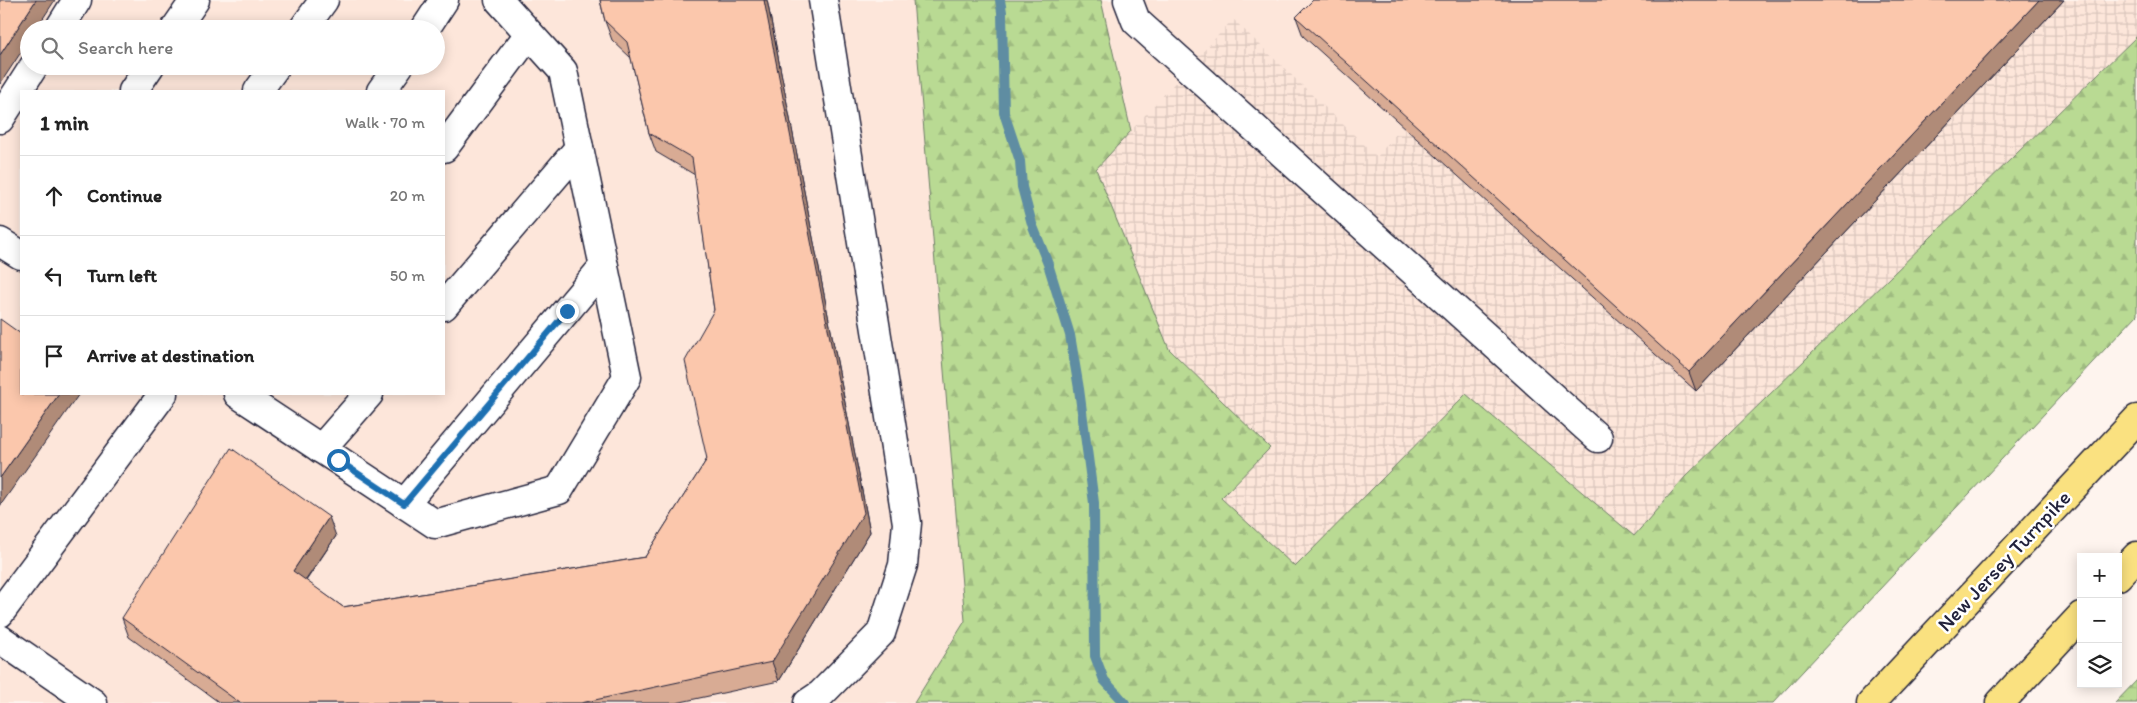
<!DOCTYPE html>
<meta charset="utf-8">
<style>
:root{--surface:#fff;--page:#f6f6f6;--text:#222;--muted:#767676;--line:#e0e0e0}
body{margin:0;font-family:Itim,sans-serif;background:var(--page);color:var(--text)}
.controls{position:absolute;right:15px;bottom:15px;display:grid;overflow:hidden;border-radius:0px;box-shadow:0 2px 12px #0003}
.controls button{width:45px;height:45px;display:grid;place-items:center;padding:0;border:0;border-bottom:1px solid var(--line);background:var(--surface);color:var(--text);font:25px sans-serif}
.stop{position:absolute;width:15px;height:15px;margin:-11px;border:4px solid #1f6fb2;border-radius:50%;background:#fff}
.stop.end{background:#1f6fb2;border-color:#fff;box-shadow:0 1px 5px #0008}
.list{margin:0;padding:0;list-style:none}
h2{display:flex;justify-content:space-between;align-items:center;height:65px;margin:0;padding:0 20px;font-size:21px}
h2 small{font-size:16px;font-weight:400;color:var(--muted)}
.list li{display:grid;grid-template-columns:32px 1fr auto;gap:15px;align-items:center;box-sizing:border-box;height:80px;padding:0 20px;border-top:1px solid var(--line)}
.list b{display:block;font-size:19px;white-space:nowrap}
.list em{font-size:16px;font-style:normal;color:var(--muted)}
.icon{flex:none;width:28px;height:28px;fill:none;stroke:currentColor;stroke-width:2;stroke-linecap:round;stroke-linejoin:round}
.map{position:relative;flex:none;width:2137px;height:703px;overflow:hidden}
.search{position:absolute;background:var(--surface);box-shadow:0 2px 12px #0003;left:20px;top:20px;width:425px;height:55px;display:flex;align-items:center;gap:12px;box-sizing:border-box;padding:0 18px;border-radius:28px;color:var(--muted);font-size:19px}
.panel{position:absolute;background:var(--surface);box-shadow:0 2px 12px #0003;left:20px;top:90px;width:425px;height:305px;border-radius:0px}
.map>svg:first-child{display:block}
.built{fill:#fde6da;fill-rule:evenodd}
.industrial{fill:url(#industrial-grid)}
.forest{fill:url(#forest-firs);stroke:#6e7e67}
.wetland{fill:url(#wetland-marsh);stroke:#6e7e67}
.lines{fill:none;stroke-linecap:round;stroke-linejoin:round}
.stream{stroke:#5f8da2;stroke-width:10}
.minor-casing{stroke:#22223b;stroke-width:31}
.highway-casing{stroke:#22223b;stroke-width:31}
.minor{stroke:#fff;stroke-width:28}
.highway{stroke:#fae180;stroke-width:28}
.wall{fill:#d8ab94;stroke:#22223b}
.shaded-wall{fill:#b08b78;stroke:#22223b}
.building{fill:#fbc7ac;stroke:#22223b}
.route{stroke:#1f6fb2;stroke-width:6}
.labels{text-anchor:middle;stroke-width:5;stroke-linejoin:round;paint-order:stroke}
.street-label{font-size:21px;fill:#22223b;stroke:#fff}
</style>
<div class="map">
<svg width="2137" height="703" viewBox="0 0 2137 703">
<defs>
<pattern id="industrial-grid" width="8" height="8" patternUnits="userSpaceOnUse" patternTransform="scale(1.25)"><rect width="8" height="8" fill="#fde6da"/><path d="M0 4h8M4 0v8" fill="none" stroke="#d9c5bc"/></pattern>
<pattern id="forest-firs" width="22" height="20" patternUnits="userSpaceOnUse" patternTransform="scale(1.25)"><rect width="22" height="20" fill="#b9da93"/><path d="M5 1l3.5 6h-7zM16 11l3.5 6h-7z" fill="#9fbb80"/></pattern>
<pattern id="wetland-marsh" width="20" height="14" patternUnits="userSpaceOnUse" patternTransform="scale(1.25)"><rect width="20" height="14" fill="#b9da93"/><path d="M1 5h8M5 5V1M11 12h8M15 12V8" fill="none" stroke="#9fbb80"/></pattern>
</defs>
<rect width="100%" height="100%" fill="#fef4ee"/>
<filter id="ink" filterUnits="userSpaceOnUse"><feTurbulence type="fractalNoise" baseFrequency=".02" numOctaves="2"/><feDisplacementMap in="SourceGraphic" scale="10" xChannelSelector="R" yChannelSelector="G"/><feConvolveMatrix kernelMatrix="1 2 1 2 8 2 1 2 1" color-interpolation-filters="sRGB"/></filter>
<g filter="url(#ink)">
<path class="built" d="M0,0H2137V219L1675,703H0ZM29,29H436V66H29ZM21,91H444V394H21Z"/>
<polygon class="industrial" points="1307,0 2137,0 2137,36 1685,477 1634,536 1466,394 1295,567 1221,498 1270,448 1169,349 1096,169 1233,19 1377,157 1413,113"/>
<polygon class="forest" points="913,0 1101,0 1131,131 1096,169 1169,349 1270,448 1221,498 1295,567 1466,394 1634,536 1685,477 2137,36 2137,315 1773,703 914,703 965,621"/>
<polygon class="wetland" points="2137,680 2137,703 2115,703"/>
<g class="lines">
<polyline class="stream" points="1000,0 1002,12 1004,113 1020,161 1022,187 1032,224 1048,264 1070,335 1079,389 1094,503 1095,656 1104,680 1125,703"/>
<defs>
<g id="minor">
<polyline points="1128,0 1136,21 1598,438"/>
<polyline points="59,29 77,0"/>
<polyline points="175,29 195,0"/>
<polyline points="303,29 324,0"/>
<polyline points="425,29 444,0"/>
<polyline points="133,91 150,66"/>
<polyline points="258,91 276,66"/>
<polyline points="381,91 399,66"/>
<polyline points="0,119 34,66"/>
<polyline points="444,148 529,34"/>
<polyline points="0,242 21,255"/>
<polyline points="444,306 579,148"/>
<polyline points="238,394 435,524 559,490 627,377 563,71 499,0"/>
<polyline points="321,449 369,394"/>
<polyline points="404,504 604,266"/>
<polyline points="0,613 163,394"/>
<polyline points="0,639 93,703"/>
<polyline points="808,703 820,695 881,633 903,565 907,523 823,0"/>
</g>
<g id="highway">
<polyline points="2118,576 2137,556"/>
<polyline points="1871,703 2137,419"/>
<polyline points="2000,703 2081,616"/>
</g>
</defs>
<use href="#minor" class="minor-casing"/>
<use href="#highway" class="highway-casing"/>
<use href="#minor" class="minor"/>
<use href="#highway" class="highway"/>
</g>
<g class="wall">
<polygon points="600,0 767,0 870,532 779,681 676,703 220,703 129,637 122,618 336,536 306,581 343,607 645,557 707,459 714,310 695,175 656,152 649,133 631,58 612,40 605,21"/>
<polygon points="1313,0 2064,0 1696,391 1303,36 1296,17"/>
</g>
<g class="shaded-wall">
<polygon points="36,0 55,0 36,29 29,29 29,40 0,84 0,55"/>
<polygon points="764,0 767,0 870,532 779,681 772,662"/>
<polygon points="2039,0 2064,0 1696,391 1689,372"/>
<polygon points="59,394 79,394 0,506 0,478"/>
<polygon points="329,517 336,536 299,590 293,571"/>
</g>
<g class="building">
<polygon points="0,0 36,0 0,55"/>
<polygon points="600,0 764,0 864,513 772,662 581,703 240,703 122,618 231,448 329,517 293,571 343,607 645,557 707,459 685,361 714,310 692,158 649,133 627,42 605,21"/>
<polygon points="1313,0 2039,0 1689,372 1296,17"/>
<polygon points="0,319 21,334 21,394 59,394 0,478"/>
</g>
</g>
<g class="lines" filter="url(#ink)">
<polyline class="route" points="338,460 404,504 567,311"/>
</g>
<g class="labels">
<g class="street-label">
<text transform="translate(2004 561) rotate(-47)" y="7">New Jersey Turnpike</text>
</g>
</g>
</svg>
<div class="controls">
<button>+</button>
<button>−</button>
<button><svg class="icon" aria-label="layers" viewBox="0 0 24 24"><path d="M12 4l9 5-9 5-9-5zM3 14l9 5 9-5"/></svg></button>
</div>
<div class="stop" style="left:338px;top:460px"></div>
<div class="stop end" style="left:567px;top:311px"></div>
<div class="search"><svg class="icon" aria-label="search" viewBox="0 0 24 24"><circle cx="10" cy="10" r="6"/><path d="M15 15l6 6"/></svg>Search here</div>
<section class="panel">
<h2>1 min<small>Walk · 70 m</small></h2>
<ul class="list">
<li><svg class="icon" aria-label="ahead" viewBox="0 0 24 24"><path d="M12 20V5M6 11l6-6 6 6"/></svg><div><b>Continue</b></div><em>20 m</em></li>
<li><svg class="icon" aria-label="left" viewBox="0 0 24 24"><path d="M17 20v-9H6M10 6l-5 5 5 5"/></svg><div><b>Turn left</b></div><em>50 m</em></li>
<li><svg class="icon" aria-label="arrive" viewBox="0 0 24 24"><path d="M6 21V4h12l-3 4 3 4H6"/></svg><div><b>Arrive at destination</b></div></li>
</ul>
</section>
</div>
